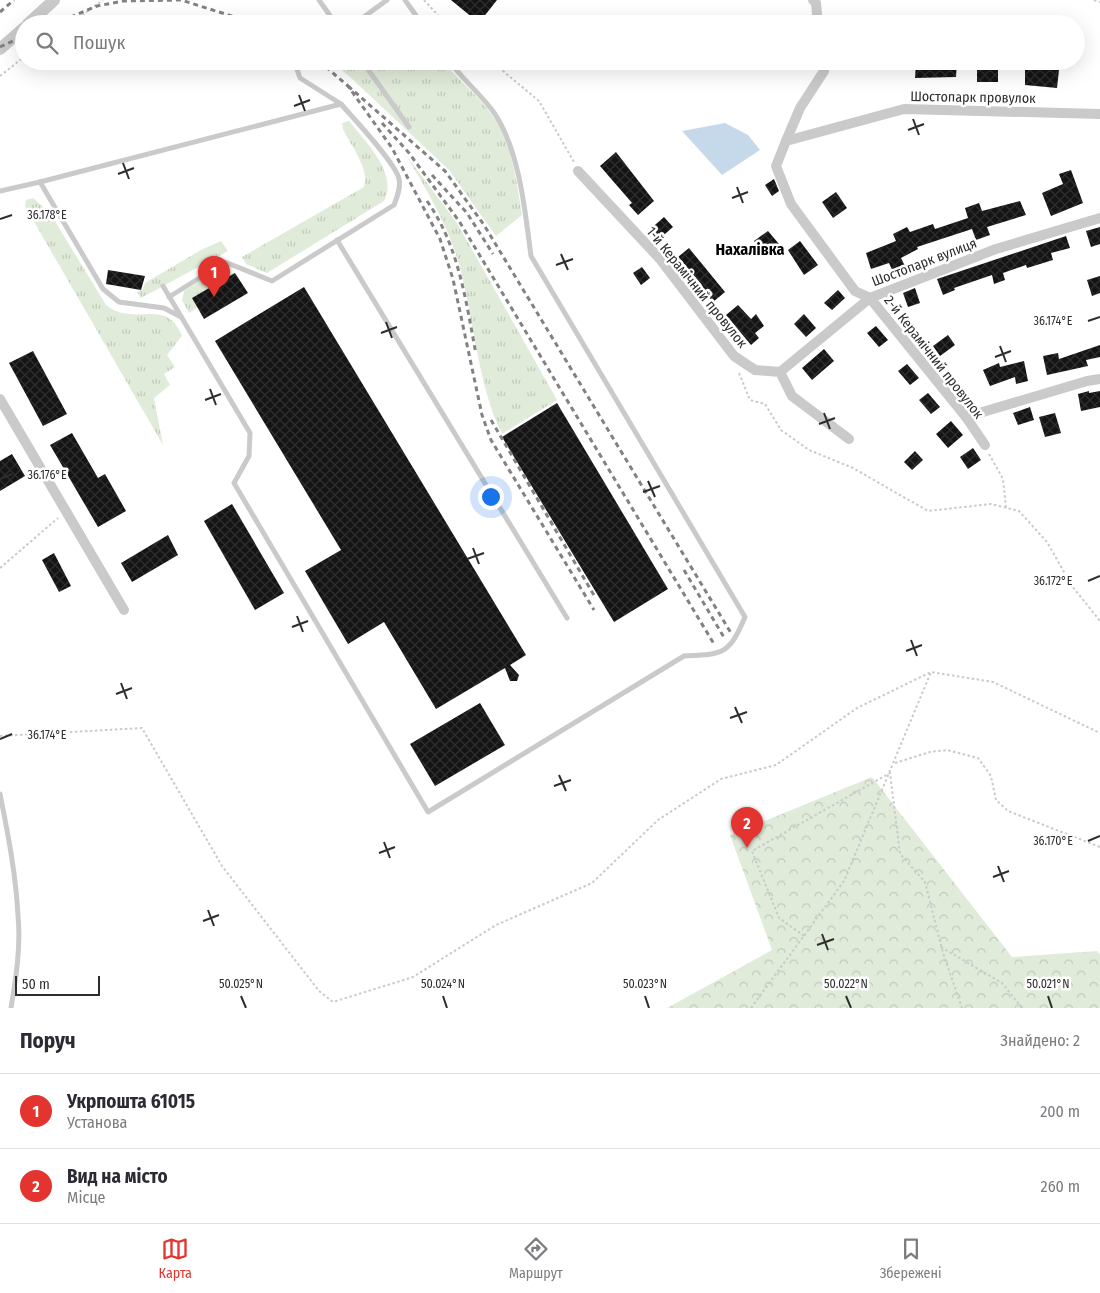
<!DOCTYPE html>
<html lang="uk">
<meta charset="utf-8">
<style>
:root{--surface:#fff;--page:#f2f2f3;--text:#2b2b33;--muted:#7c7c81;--line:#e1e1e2;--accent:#e33430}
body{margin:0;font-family:"Fira Sans Condensed",sans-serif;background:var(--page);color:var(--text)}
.scale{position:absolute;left:15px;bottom:12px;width:85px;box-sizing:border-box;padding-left:5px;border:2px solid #2d2d2d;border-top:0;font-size:14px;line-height:18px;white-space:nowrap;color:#2d2d2d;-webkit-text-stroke:4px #fff;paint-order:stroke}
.you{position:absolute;left:490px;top:496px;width:18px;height:18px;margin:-12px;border:4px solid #fff;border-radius:50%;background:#1a73e8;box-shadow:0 0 0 8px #1a73e833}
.badge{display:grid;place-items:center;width:32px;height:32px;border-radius:50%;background:var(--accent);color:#fff;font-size:16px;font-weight:700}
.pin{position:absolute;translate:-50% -41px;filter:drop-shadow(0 1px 2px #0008)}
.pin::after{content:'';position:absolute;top:26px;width:18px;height:15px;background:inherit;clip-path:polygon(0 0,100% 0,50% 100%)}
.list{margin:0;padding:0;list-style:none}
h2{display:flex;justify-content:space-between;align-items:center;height:65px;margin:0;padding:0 20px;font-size:21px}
h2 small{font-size:16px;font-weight:400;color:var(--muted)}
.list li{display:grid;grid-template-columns:32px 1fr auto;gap:15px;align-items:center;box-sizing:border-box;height:75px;padding:0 20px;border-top:1px solid var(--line)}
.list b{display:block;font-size:19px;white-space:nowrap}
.list p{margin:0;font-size:16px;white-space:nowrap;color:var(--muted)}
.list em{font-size:16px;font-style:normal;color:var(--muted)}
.icon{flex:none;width:28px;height:28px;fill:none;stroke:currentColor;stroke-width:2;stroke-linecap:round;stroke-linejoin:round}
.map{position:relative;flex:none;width:1100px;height:1008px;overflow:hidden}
.search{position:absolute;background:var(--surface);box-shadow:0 5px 20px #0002;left:15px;right:15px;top:15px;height:55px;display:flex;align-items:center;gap:12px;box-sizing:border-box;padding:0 18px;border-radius:28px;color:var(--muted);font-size:19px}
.sheet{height:215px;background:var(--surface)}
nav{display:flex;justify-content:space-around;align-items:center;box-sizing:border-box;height:70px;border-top:1px solid var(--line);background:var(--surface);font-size:14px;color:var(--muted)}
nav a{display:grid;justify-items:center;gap:2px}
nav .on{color:var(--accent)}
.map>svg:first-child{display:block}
.grass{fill:url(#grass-tufts)}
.forest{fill:url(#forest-crowns)}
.water{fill:#c6d9eb}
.building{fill:url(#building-cross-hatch)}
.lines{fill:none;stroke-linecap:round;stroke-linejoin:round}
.path{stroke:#cacaca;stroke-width:2;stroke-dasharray:2.5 2.5;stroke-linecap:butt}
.service{stroke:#cacaca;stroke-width:5}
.minor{stroke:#cacaca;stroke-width:10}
.tertiary{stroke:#cacaca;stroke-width:12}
.rail{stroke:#828282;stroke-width:3;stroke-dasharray:5 4;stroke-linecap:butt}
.ticks{fill:none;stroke:#2d2d2d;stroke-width:2}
.labels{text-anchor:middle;stroke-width:5;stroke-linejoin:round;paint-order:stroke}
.street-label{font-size:14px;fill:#2d2d2d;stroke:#fff}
.quarter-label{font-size:16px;font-weight:bold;fill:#000;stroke:#fff}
.ticks-label{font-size:12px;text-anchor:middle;fill:#2d2d2d;stroke:#fff;stroke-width:5;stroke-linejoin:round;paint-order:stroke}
</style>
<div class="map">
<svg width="1100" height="1008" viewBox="0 0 1100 1008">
<defs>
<pattern id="grass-tufts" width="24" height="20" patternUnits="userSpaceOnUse" patternTransform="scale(1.25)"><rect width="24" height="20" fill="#e1ebda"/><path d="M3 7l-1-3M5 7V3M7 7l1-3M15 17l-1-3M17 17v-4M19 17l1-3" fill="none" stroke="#c1cabb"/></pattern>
<pattern id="forest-crowns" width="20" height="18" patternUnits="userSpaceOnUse" patternTransform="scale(1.25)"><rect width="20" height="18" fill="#e1ebda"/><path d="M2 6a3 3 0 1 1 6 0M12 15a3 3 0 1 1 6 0" fill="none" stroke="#c1cabb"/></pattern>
<pattern id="building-cross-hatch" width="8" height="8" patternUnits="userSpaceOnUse" patternTransform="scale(1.25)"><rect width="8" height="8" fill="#141414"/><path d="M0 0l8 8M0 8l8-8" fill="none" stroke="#2e2e2e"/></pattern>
</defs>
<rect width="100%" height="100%" fill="#fff"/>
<g class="grass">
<path d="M330,61H443C460,82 483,99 497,122C513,149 517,185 522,215L496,236L449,170L349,76Z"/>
<path d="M349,121C364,140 399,174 384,201L267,273L246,264L242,257L364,187C370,169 351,146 343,129L342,123Z"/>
<path d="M406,155L457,223L557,400L502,434C478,386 474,320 460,268C449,226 427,191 406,155Z"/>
<path d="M33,198L50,213L106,305C135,328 166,296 182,336L167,355L175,367L164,374L170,385L154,398L163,445L25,206L26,200Z"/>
<polygon points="221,241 228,251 141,298 137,292 143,289 145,283 201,250"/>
<polygon points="235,273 193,298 198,307 189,313 182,300 184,291 208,276"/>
</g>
<polygon class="forest" points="872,777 1012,957 1097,951 1100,954 1100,1008 667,1008 772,950 730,835"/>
<polygon class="water" points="725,123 748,135 760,150 722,175 682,131"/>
<g class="building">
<polygon points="451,0 497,0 479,23"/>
<polygon points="916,61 957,61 956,77 915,78"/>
<polygon points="977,64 998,65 998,82 977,82"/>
<polygon points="1025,67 1059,70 1057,88 1025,85"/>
<polygon points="616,152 654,201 638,215 629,205 632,203 600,166"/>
<polygon points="1071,170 1083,203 1051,216 1042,193 1063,184 1059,174"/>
<polygon points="774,179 779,191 772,196 765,185"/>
<polygon points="836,192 847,208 833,218 822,202"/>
<polygon points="1020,201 1026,215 987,227 990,235 976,240 972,229 917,247 918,249 901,258 906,268 893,272 889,263 871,269 866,253 896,241 893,234 907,227 910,232 933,224 935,229 968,218 965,208 979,203 982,211"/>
<polygon points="664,217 673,227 657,241 648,231"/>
<polygon points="1100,227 1100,244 1091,247 1086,231"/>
<polygon points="768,231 779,244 765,254 754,241"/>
<polygon points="1066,236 1070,248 1051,253 1053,260 1027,268 1026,265 1003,273 1005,280 994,284 992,275 954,288 955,290 943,295 937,279"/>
<polygon points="800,241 818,265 804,275 788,250"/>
<polygon points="689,248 725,292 713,302 700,287 702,285 678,257"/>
<polygon points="642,267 650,278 641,285 633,273"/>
<polygon points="108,270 145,276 141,290 106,284"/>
<polygon points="235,273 248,293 204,319 192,298"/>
<polygon points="1100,276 1100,293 1092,296 1087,280"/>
<polygon points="304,287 526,655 510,665 519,675 517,681 510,681 505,668 436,709 384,622 348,644 305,571 341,550 215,341"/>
<polygon points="915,288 920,303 908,307 903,293"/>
<polygon points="838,290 845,298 832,310 824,303"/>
<polygon points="738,305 751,319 756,314 764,326 755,333 759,338 751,345 726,315"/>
<polygon points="804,314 816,328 806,337 794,324"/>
<polygon points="876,326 888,340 879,347 867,333"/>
<polygon points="948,335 955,345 940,356 933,346"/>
<polygon points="1100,345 1100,357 1086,360 1088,366 1047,375 1043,356 1058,353 1059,359"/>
<polygon points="824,349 834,361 812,380 802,368"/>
<polygon points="33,351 67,414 43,426 9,363"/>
<polygon points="1024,361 1028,381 1016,384 1015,377 990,386 983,370 999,363 1000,367"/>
<polygon points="907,364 919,378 910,385 898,371"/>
<polygon points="1089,391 1089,393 1100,391 1100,407 1081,411 1078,394"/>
<polygon points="928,393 940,407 931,414 919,400"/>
<polygon points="557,403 668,589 614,622 502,437"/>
<polygon points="1030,407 1034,420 1018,425 1013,413"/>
<polygon points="1055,413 1061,433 1045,437 1039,417"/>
<polygon points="951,421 963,435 948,448 936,434"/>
<polygon points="72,433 98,478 105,474 126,511 98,527 50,445"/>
<polygon points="973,448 981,460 968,469 960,457"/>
<polygon points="915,451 923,460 912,470 904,462"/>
<polygon points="12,454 25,476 0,491 0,461"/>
<polygon points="232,504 284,593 255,610 204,521"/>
<polygon points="168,535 178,555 132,582 121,563"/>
<polygon points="54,553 71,586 59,592 42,560"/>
<polygon points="480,703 505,745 435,786 410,744"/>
</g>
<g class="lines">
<g class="path">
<polyline points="424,0 446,24"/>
<polyline points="1094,0 1100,2"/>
<polyline points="70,24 103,0"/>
<polyline points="491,61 539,101 574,162"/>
<polyline points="0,76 24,57"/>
<polyline points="739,373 750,400 765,404 781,430 809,450 853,468 928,511 991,504 1019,511 1047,542 1072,586 1100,621"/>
<polyline points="989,454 1003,479 1006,508"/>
<polyline points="0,568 58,518"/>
<polyline points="0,736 142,728 222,866 319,991 333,1002 413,977 496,925 592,883 658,820 721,779 776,765 857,708 931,672"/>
<polyline points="895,763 930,752 947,750 978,758 991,776 996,800 1008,811 1100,847"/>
<polyline points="804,936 779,918 752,851 890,773 900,854 925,882 943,953 962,1008"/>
<polyline points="941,947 1002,983 1022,1008"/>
<polyline points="751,1008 844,881 931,672 993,682 1100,733"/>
</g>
<g class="service">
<polyline points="319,0 336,24"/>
<polyline points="405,0 422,24"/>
<polyline points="354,24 387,0"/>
<polyline points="294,61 300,78 341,104"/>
<polyline points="362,61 409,127"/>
<path d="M40,182L341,104C353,118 396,163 399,179C401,188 397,197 394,205L272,281L225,262L169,297"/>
<polyline points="0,191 40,182 103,289 119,302 164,308 181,317"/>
<polyline points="337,240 567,618"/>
<path d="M163,286L250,433L249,456L234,483L428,812L684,656C723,654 729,655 745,617L531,256C525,211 520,153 495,114C482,95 463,80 449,61"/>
<path d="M0,794C8,834 16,875 18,916C21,946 16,978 11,1008"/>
</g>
<g class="minor">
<polyline points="813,0 816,3 818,24"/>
<polyline points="786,141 800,108 824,71 823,61"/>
<polyline points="578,171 660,259 734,356 755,370 780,372 792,396 849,439"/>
<polyline points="780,372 870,298 996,249 1100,218"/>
<polyline points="0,399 124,610"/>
<polyline points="966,417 1087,381 1100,379"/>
<polyline points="985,445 966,417 870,298 855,291 791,204 776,166 786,141 904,109 1100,114"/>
</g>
<g class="tertiary">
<polyline points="28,24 54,0"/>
<polyline points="0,49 24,28"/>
</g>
<g class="rail">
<polyline points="0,12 14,0"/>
<polyline points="54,24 97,6 123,1 181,0 257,24"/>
<polyline points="0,47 24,36"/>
<polyline points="319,61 348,86 392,148 440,239 453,279 482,415 491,440 594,610"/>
<polyline points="348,86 445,171 484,225 731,633"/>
<polyline points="382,123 409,153 459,221 714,644"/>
<polyline points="432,175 467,213 493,254"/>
<path d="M427,201C459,246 466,302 476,354"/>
<polyline points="491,420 595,597"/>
<polyline points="684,570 725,639"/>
</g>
</g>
<path class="ticks" d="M299,95L305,111M294,106L310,100M913,119L919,135M908,130L924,124M123,163L129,179M118,174L134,168M737,187L743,203M732,198L748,192M0,219L12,215M561,254L568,270M556,265L573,259M1088,321L1100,317M386,322L392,338M381,333L397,327M1000,346L1006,362M995,357L1011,351M210,389L216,405M205,400L221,394M824,413L830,429M819,424L835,418M0,479L12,474M648,481L655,497M643,492L660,486M473,548L479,564M467,559L484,553M1088,581L1100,576M297,616L303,632M292,627L308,621M911,640L917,656M906,651L922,645M121,683L127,699M116,694L132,688M735,707L742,723M730,718L747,712M0,739L12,734M559,775L566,791M554,786L571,780M1088,841L1100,836M384,842L390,858M379,853L395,847M998,866L1004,882M993,877L1009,871M208,910L214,926M203,921L219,915M822,934L828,950M817,945L834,939M241,996L246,1008M443,996L447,1008M645,996L649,1008M846,996L851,1008M1048,996L1052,1008"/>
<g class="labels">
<g class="street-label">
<text transform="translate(973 97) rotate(1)" y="5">Шостопарк провулок</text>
<text transform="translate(924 262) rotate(-21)" y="5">Шостопарк вулиця</text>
<text transform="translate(697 287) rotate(51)" y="5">1-й Керамічний провулок</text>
<text transform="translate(934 357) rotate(52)" y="5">2-й Керамічний провулок</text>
</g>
<g class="quarter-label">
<text x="750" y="255">Нахалівка</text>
</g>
</g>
<g class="ticks-label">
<text x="47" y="219">36.178°E</text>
<text x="1053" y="325">36.174°E</text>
<text x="47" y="479">36.176°E</text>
<text x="1053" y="585">36.172°E</text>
<text x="47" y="739">36.174°E</text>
<text x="1053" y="845">36.170°E</text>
<text x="241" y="988">50.025°N</text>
<text x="443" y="988">50.024°N</text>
<text x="645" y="988">50.023°N</text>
<text x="846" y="988">50.022°N</text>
<text x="1048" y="988">50.021°N</text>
</g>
</svg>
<div class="scale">50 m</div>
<div class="you"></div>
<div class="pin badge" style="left:214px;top:297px">1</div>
<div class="pin badge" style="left:747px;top:848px">2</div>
<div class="search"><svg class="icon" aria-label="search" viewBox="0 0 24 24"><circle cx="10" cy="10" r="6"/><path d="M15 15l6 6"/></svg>Пошук</div>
</div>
<section class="sheet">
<h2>Поруч<small>Знайдено: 2</small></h2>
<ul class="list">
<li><span class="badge">1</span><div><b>Укрпошта 61015</b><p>Установа</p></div><em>200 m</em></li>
<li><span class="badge">2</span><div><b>Вид на місто</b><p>Місце</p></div><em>260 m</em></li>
</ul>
</section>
<nav>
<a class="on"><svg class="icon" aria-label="map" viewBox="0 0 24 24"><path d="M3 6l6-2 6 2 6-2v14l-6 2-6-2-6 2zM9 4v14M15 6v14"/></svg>Карта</a>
<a><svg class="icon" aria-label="directions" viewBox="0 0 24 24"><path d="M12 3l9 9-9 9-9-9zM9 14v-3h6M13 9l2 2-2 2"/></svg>Маршрут</a>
<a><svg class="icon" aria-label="saved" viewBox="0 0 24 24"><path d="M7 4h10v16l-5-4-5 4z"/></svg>Збережені</a>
</nav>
